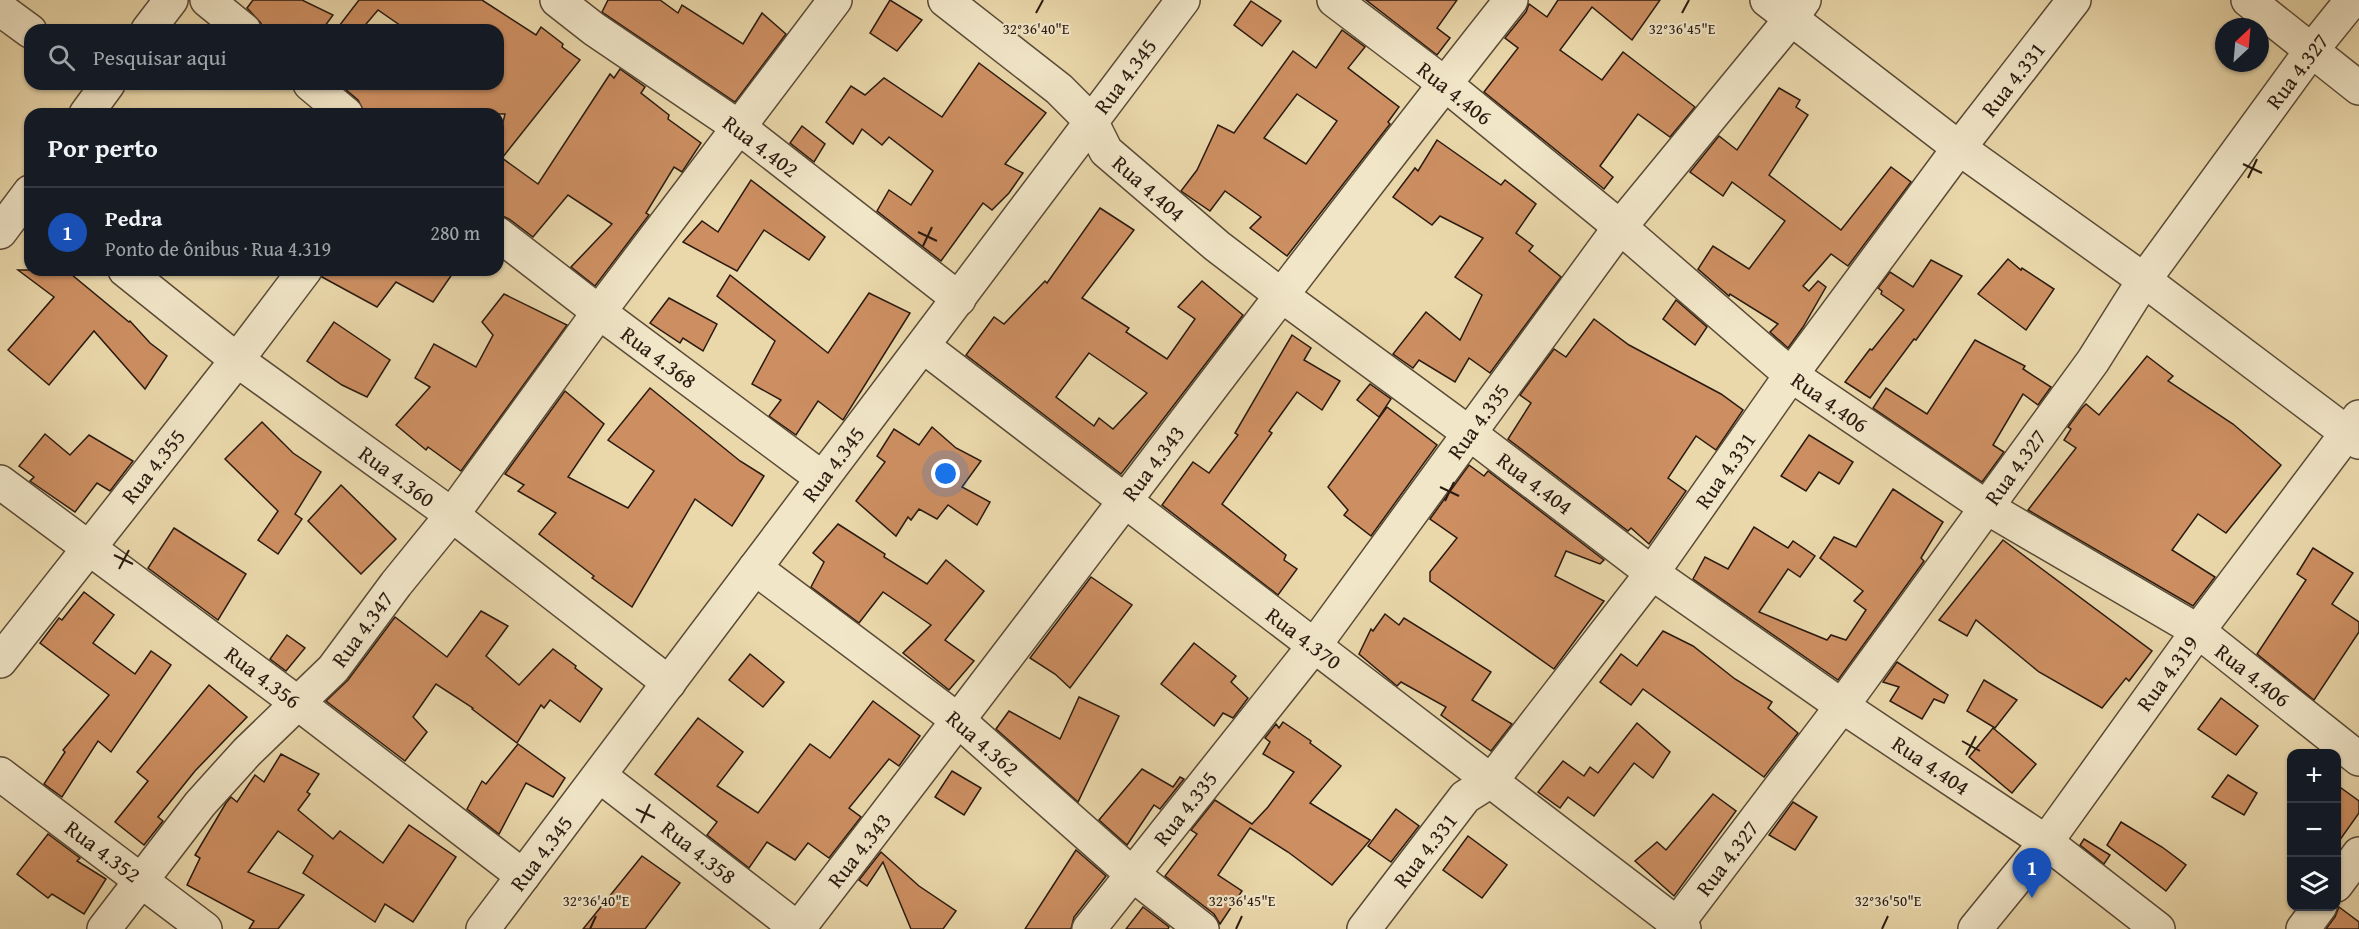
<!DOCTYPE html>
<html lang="pt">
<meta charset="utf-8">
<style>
:root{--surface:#171b24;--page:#242831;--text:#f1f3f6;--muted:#9ea1a6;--line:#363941;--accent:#c59692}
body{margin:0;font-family:"Gentium Book Plus",serif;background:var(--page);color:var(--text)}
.controls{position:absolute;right:18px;bottom:18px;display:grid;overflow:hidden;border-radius:12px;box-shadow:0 2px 4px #0004}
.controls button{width:54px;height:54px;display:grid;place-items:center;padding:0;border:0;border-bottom:2px solid var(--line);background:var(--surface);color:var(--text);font:30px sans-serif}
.compass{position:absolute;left:2215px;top:18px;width:54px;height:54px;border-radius:50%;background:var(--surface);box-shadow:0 2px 4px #0004;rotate:26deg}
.you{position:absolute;left:946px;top:474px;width:21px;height:21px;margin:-15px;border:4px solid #fff;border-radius:50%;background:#1a73e8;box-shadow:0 0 0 9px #1a73e833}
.badge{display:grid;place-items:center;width:39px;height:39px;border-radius:50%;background:var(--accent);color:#fff;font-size:20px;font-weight:700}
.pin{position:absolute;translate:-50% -50px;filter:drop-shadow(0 2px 3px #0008)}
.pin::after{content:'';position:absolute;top:32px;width:21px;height:18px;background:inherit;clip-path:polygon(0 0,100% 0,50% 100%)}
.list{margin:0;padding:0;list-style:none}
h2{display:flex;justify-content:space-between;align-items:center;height:78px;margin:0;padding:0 24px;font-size:26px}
h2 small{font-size:20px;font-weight:400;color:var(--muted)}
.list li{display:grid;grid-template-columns:39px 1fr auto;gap:18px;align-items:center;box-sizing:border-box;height:90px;padding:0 24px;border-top:2px solid var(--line)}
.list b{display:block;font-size:22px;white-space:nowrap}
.list p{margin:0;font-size:20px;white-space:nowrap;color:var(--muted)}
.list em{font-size:20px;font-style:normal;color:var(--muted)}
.icon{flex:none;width:33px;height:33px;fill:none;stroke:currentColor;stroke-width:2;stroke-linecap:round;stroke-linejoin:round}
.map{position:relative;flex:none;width:2359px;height:929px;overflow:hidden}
.search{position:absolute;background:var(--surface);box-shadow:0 2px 4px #0004;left:24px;top:24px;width:480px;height:66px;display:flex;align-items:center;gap:15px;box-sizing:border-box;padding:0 21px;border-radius:18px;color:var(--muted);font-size:22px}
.panel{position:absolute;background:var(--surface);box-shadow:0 2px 4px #0004;left:24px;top:108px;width:480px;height:168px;border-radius:18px}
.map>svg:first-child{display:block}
.building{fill:#cd8f62;stroke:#2a1a0f;stroke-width:1.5;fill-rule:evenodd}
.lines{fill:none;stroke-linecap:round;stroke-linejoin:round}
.minor-casing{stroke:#5a4a36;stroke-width:36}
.tertiary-casing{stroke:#5a4a36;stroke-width:36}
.minor{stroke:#f1e6c8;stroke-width:33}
.tertiary{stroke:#f1e6c8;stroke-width:33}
.ticks{fill:none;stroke:#2a1a0f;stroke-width:2}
.labels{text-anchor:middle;stroke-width:4.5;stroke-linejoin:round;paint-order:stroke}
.street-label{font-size:22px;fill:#2a1a0f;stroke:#f1e6c8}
.ticks-label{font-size:15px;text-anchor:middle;fill:#2a1a0f;stroke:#f1e6c8;stroke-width:4.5;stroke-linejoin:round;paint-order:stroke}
</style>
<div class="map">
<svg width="2359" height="929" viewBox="0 0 2359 929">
<rect width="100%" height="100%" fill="#ead8ab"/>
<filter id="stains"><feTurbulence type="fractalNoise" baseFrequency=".00333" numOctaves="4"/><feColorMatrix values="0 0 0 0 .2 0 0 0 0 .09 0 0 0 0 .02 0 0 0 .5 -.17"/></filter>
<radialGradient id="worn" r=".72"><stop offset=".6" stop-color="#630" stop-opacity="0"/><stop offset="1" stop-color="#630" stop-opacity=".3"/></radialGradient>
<g class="building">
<polygon points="253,0 302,0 333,15 322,30 262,30 261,23 247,8"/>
<polygon points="359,0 482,0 536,35 541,27 563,44 562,47 580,60 502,158 538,184 610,74 614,78 620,69 645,87 641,93 669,115 668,119 701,143 682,172 674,167 646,213 649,215 595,286 571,267 612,224 568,195 533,237 509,219 498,214 498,143 505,114 368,114 364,112 358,100 339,84 498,84 498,30 407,30 378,10 361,30 336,30"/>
<polygon points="608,0 660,0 678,13 682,5 743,44 762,13 786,34 735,102 602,12"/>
<polygon points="890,0 922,20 897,51 870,33"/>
<polygon points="1366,0 1457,0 1437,28 1450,38 1437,55"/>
<polygon points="1558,0 1660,0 1632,40 1592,7 1560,50 1602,80 1623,52 1695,107 1670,137 1638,114 1600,166 1613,177 1604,189 1484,92 1518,48 1505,38 1526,12 1529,4 1547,17"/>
<polygon points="1251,1 1281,21 1262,46 1234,25"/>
<path d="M1342,30L1365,47L1348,68L1399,107L1388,122L1390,124L1287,256L1250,228L1261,217L1225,191L1210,211L1181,191L1197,170L1218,125L1234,133L1293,51L1316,68ZM1297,94L1337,121L1306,164L1264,138Z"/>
<polygon points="979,63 1046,113 1005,164 1023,173 1009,193 992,210 983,203 941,261 877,211 889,190 911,205 933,171 889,137 882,145 862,129 853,144 826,122 851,86 865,95 884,78 942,117"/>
<polygon points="1779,88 1800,100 1796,107 1808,115 1769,175 1841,230 1891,167 1911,182 1848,266 1831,254 1803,286 1809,291 1818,281 1826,287 1803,327 1788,348 1770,332 1778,324 1730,294 1729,296 1698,269 1713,246 1749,269 1785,221 1732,182 1723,196 1690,172 1719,136 1737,150"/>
<polygon points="802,126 825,144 814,162 790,143"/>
<polygon points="1437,140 1501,185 1505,180 1536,204 1516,233 1533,246 1529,251 1561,277 1490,373 1469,358 1455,382 1419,360 1413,368 1393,354 1426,312 1460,340 1482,295 1455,277 1483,238 1440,216 1432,225 1393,197 1415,168 1418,171"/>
<polygon points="751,180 825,237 809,260 764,230 737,271 683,242 702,221 718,232"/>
<path d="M1100,208L1134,230L1082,298L1129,328L1126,332L1167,359L1195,319L1178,307L1202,281L1243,315L1121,474L966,355L994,317L1004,324L1045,281L1047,283ZM1089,353L1147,393L1113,429L1099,418L1094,426L1056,397Z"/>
<polygon points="2008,259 2021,270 2022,268 2054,289 2026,330 1978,294"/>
<polygon points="1931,260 1962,276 1916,340 1914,339 1870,398 1845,382 1870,349 1872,350 1904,310 1881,294 1882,291 1878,288 1890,272 1913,287"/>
<polygon points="18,270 66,270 129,322 130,321 150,343 167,356 145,389 94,331 49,385 8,350 54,297"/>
<polygon points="323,270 455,270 433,302 396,282 377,307 322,277"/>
<polygon points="730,275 828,353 869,293 910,313 843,420 818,401 796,435 769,416 781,400 752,384 775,341 717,296"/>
<polygon points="504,294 567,325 461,471 428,447 426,450 396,425 430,387 415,378 434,344 476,367 493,335 482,322"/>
<polygon points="669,298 717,324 703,351 683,338 680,343 650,323"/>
<polygon points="1676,300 1707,327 1695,345 1663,319"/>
<polygon points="1594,319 1629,345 1721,394 1743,410 1716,450 1696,436 1668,478 1686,491 1649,544 1631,528 1628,531 1508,439 1531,403 1520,395 1554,349 1566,357"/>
<polygon points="334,322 390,360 367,397 342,385 307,361"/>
<polygon points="1292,335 1311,348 1304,360 1340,381 1322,410 1297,392 1269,431 1272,433 1222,504 1286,555 1284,560 1297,569 1278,595 1162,505 1193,462 1209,473 1238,435 1235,433"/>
<polygon points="1975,340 2025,366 2023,369 2051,387 2038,405 2023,394 1993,445 2004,452 1982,482 1873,408 1886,388 1927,414"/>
<polygon points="2147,356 2173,376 2168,381 2233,424 2281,465 2226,533 2198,514 2172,550 2215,577 2193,606 2028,510 2076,448 2064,440 2071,429 2068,427 2082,408 2086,404 2099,415"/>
<polygon points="1370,384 1391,399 1379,417 1357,400"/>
<polygon points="650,388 740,461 764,476 732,526 695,499 632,607 592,578 594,576 539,534 556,513 518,491 524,485 505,474 565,391 604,424 568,477 628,508 654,471 608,440"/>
<polygon points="1387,407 1437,445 1371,536 1344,515 1348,510 1328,487"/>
<polygon points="262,422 293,453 321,472 295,514 302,519 278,554 258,540 278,511 225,459"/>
<polygon points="932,427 956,448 981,461 962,487 990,502 977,525 948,505 937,519 919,509 911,520 908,517 896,536 856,501 885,462 877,456 894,429 919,445"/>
<polygon points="45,434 70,455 89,435 133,461 110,491 97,483 75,512 30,481 34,477 19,466"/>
<polygon points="1809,435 1853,462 1839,484 1819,472 1806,491 1781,476"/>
<polygon points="1469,465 1484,476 1488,471 1604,560 1600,564 1566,551 1555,576 1604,601 1554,669 1430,581 1430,572 1457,538 1430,519"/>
<polygon points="341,485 396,539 361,574 308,521"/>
<polygon points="1893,489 1943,522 1921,558 1924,561 1838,680 1693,579 1705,557 1728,569 1754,527 1788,548 1793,541 1815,556 1800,577 1788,569 1759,612 1827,640 1831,635 1846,640 1866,610 1854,601 1863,591 1820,558 1834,537 1856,547"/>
<polygon points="838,524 885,554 884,557 927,584 946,560 984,591 945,640 974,661 949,690 903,653 931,625 883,592 859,623 811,587 824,562 813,553"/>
<polygon points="174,528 246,574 218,620 148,568"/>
<polygon points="2003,540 2152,651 2129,681 2126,678 2102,708 2039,672 1976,620 1967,636 1939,620"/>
<polygon points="2313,548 2353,573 2332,604 2359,622 2359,632 2314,700 2257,654 2306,580 2297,574"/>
<polygon points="1091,577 1132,605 1070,688 1055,674 1030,658"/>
<polygon points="84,592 114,615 93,643 135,674 151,651 171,665 111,752 98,741 62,797 44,784 65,752 63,750 109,695 40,643 59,618 62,620"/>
<polygon points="481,611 508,626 486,656 519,685 553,649 576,666 575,668 602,689 580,722 550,700 544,708 541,705 517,743 472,709 473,708 436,684 413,717 427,732 405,761 326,701 348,680 395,617 447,657"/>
<polygon points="1385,614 1399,625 1404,618 1491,672 1472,700 1512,724 1491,751 1441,715 1446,707 1401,682 1397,686 1359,654 1371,629 1373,631"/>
<polygon points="1663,631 1693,646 1735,679 1772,702 1768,708 1798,733 1764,777 1643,689 1631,705 1600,682 1621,654 1637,666"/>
<polygon points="287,635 305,648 286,671 270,659"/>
<polygon points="1194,643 1236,676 1231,682 1248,698 1233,718 1223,713 1214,726 1161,684"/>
<polygon points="750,654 784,682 763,707 729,680"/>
<polygon points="1897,662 1948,695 1944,703 1934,699 1922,719 1890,701 1899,687 1883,682"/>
<polygon points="1984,680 2017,700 1995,728 1967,711"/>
<polygon points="209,685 247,717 195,771 158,817 163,821 144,845 115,822 148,781 137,772"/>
<polygon points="1079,697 1119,716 1078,802 996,729 1009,711 1060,739"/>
<polygon points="2221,698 2258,726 2236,755 2198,729"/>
<polygon points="873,701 920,736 899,766 889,759 849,808 861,817 829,858 808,843 795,860 767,842 749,868 707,835 717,822 655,774 698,718 743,752 717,786 758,813 810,744 830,758"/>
<polygon points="1283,722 1311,741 1310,743 1341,766 1310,803 1370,840 1332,885 1288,852 1250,828 1218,875 1242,891 1220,924 1214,914 1165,876 1197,834 1191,830 1215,800 1252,824 1268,807 1294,772 1263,754 1270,742 1265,738 1276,724 1279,728"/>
<polygon points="1637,723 1670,752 1653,778 1634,763 1594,816 1568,797 1560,808 1538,792 1563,761 1584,776 1590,767 1598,773"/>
<polygon points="1993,728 2036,764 2012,793 1969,757"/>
<polygon points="518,744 565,778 553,797 526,783 499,834 467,809 482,781 486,784"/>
<polygon points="281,754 319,774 307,792 310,794 298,810 333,839 340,831 383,863 409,825 456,857 413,922 385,904 375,922 303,873 313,856 278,831 248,872 304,895 278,929 249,929 254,921 187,885 200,858 195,855 226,803 231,797 237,802 255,775 264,782"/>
<polygon points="1142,769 1173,787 1180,777 1184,779 1160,809 1154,805 1127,845 1099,820"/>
<polygon points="952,771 981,788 964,815 935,797"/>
<polygon points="2228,775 2257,793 2244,815 2212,797"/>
<polygon points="2337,785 2359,801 2359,813 2337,844"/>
<polygon points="1713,794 1736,811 1674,896 1635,861 1657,842 1666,850"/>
<polygon points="1793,802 1817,817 1795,850 1769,835"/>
<polygon points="1396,809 1419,826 1391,862 1368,846"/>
<polygon points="2121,822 2162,847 2186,865 2166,891 2107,845"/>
<polygon points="48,834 80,858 77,861 106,879 84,914 52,894 48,898 17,874"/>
<polygon points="1468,836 1507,865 1482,898 1443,870"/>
<polygon points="2084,839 2110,855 2104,864 2080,845"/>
<polygon points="1076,850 1106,876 1074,917 1071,929 1025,929"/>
<polygon points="881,852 919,886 956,911 943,929 911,929 883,862 867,886 859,880"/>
<polygon points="642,856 680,883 645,929 583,929"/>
<polygon points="1143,907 1169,927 1168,929 1126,929"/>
<polygon points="2339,907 2359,922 2359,929 2326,929 2335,917"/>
</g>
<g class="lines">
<defs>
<g id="minor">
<polyline points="207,0 244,30"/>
<polyline points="557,0 594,29 740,128 959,299"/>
<polyline points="945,0 1059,89 1091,121 1106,151 1217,246 1281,295 1469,433 1652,573 1842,706 2046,842 2158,929"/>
<polyline points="1334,0 1445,84 1620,227 1791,375 1986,507 2198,631 2359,759"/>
<polyline points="2248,0 2359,88"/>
<polyline points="0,9 30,31"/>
<polyline points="148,30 171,0"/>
<polyline points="310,84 346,114"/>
<polyline points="86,114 108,84"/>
<polyline points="0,232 30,192"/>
<polyline points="498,234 599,312 822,478"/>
<polyline points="125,270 237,360 452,515 669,683"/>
<polyline points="923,346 1684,929"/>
<polyline points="0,482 299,704 523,876"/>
<polyline points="755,568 959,721 1132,874 1202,929"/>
<polyline points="0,661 237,360 305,270"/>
<polyline points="0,774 205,929"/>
<polyline points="600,776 798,929"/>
<polyline points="2336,885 2359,854"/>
<polyline points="104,929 200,804 247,752 333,669 396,584 452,515 599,312 835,0"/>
<polyline points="483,929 1183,0"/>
<path d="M798,929C1037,620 1269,306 1511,0"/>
<polyline points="1089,929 1314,646 1620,227 1791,19 1804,0"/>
<polyline points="1364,929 1465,797 1492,780 1652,573 1791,375 1959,148 2074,0"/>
<polyline points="1673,929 1842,706 2093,361 2144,280 2311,51 2352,0"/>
<polyline points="2303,929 2320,906"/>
</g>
<g id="tertiary">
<polyline points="1767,0 1959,148 2144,280 2359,442"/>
<polyline points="1975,929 2046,842 2198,631 2359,417"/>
</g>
</defs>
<use href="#minor" class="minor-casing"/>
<use href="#tertiary" class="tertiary-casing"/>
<use href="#minor" class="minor"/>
<use href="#tertiary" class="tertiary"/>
</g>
<path class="ticks" d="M1036,13L1043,0M1682,13L1689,0M2243,164L2262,173M2248,178L2257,159M918,232L937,241M923,246L932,227M1440,487L1459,496M1445,501L1454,482M114,555L133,564M119,569L129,550M1962,741L1980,751M1966,755L1976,736M636,809L655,818M641,823L650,804M590,929L596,916M1236,929L1242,916M1882,929L1888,916"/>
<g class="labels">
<g class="street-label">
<text transform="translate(2297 71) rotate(-53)" y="8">Rua 4.327</text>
<text transform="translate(1125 76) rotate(-53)" y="8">Rua 4.345</text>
<text transform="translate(2013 79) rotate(-52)" y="8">Rua 4.331</text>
<text transform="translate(1455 93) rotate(38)" y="8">Rua 4.406</text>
<text transform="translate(761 146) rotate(37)" y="8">Rua 4.402</text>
<text transform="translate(1149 188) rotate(41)" y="8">Rua 4.404</text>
<text transform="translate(659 357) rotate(37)" y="8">Rua 4.368</text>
<text transform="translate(1830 402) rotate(35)" y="8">Rua 4.406</text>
<text transform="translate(1478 421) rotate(-54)" y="8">Rua 4.335</text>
<text transform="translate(1153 463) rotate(-53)" y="8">Rua 4.343</text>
<text transform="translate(833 464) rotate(-53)" y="8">Rua 4.345</text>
<text transform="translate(153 466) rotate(-52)" y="8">Rua 4.355</text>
<text transform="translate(2015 467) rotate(-54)" y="8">Rua 4.327</text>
<text transform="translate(1725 470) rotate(-55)" y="8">Rua 4.331</text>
<text transform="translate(397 476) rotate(36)" y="8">Rua 4.360</text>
<text transform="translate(1535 483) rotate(37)" y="8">Rua 4.404</text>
<text transform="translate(362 629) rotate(-54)" y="8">Rua 4.347</text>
<text transform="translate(1304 638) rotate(37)" y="8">Rua 4.370</text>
<text transform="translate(2167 673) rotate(-54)" y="8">Rua 4.319</text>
<text transform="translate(2253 675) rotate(38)" y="8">Rua 4.406</text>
<text transform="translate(263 677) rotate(37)" y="8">Rua 4.356</text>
<text transform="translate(983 743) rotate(41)" y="8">Rua 4.362</text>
<text transform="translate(1931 765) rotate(34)" y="8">Rua 4.404</text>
<text transform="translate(1185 808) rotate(-52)" y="8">Rua 4.335</text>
<text transform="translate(859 850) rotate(-52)" y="8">Rua 4.343</text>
<text transform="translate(1425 850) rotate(-52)" y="8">Rua 4.331</text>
<text transform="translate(103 851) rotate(37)" y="8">Rua 4.352</text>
<text transform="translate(699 852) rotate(38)" y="8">Rua 4.358</text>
<text transform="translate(541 853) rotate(-53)" y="8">Rua 4.345</text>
<text transform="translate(1727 858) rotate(-53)" y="8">Rua 4.327</text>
</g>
</g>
<g class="ticks-label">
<text x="1036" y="34">32°36'40"E</text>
<text x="1682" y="34">32°36'45"E</text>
<text x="596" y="906">32°36'40"E</text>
<text x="1242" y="906">32°36'45"E</text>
<text x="1888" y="906">32°36'50"E</text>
</g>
<rect width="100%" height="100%" filter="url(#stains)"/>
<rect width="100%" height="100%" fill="url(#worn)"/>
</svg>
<div class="controls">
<button>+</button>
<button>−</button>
<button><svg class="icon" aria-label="layers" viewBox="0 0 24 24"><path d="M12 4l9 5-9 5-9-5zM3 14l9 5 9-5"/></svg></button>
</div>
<svg class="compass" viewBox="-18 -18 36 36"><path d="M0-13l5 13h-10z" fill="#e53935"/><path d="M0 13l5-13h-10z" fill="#9ea1a6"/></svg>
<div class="you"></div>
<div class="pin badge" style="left:2032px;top:898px;background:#1a4fb4">1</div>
<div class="search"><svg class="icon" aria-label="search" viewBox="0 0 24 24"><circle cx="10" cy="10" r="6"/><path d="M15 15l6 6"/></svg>Pesquisar aqui</div>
<section class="panel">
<h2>Por perto<small></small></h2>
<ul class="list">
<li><span class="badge" style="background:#1a4fb4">1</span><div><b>Pedra</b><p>Ponto de ônibus · Rua 4.319</p></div><em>280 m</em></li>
</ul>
</section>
</div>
